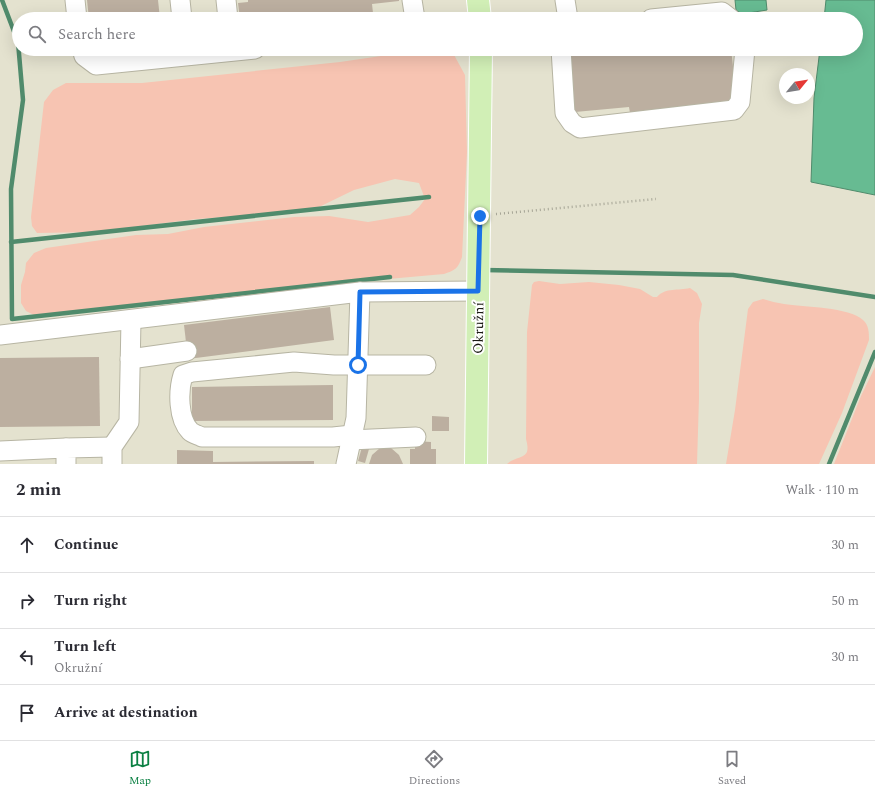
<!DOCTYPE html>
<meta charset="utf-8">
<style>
:root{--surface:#fff;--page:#f7f7f7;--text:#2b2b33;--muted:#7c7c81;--line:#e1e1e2;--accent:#0b8043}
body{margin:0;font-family:Spectral,serif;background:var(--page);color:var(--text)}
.compass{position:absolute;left:779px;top:68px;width:36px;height:36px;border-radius:50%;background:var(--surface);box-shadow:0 4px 16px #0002;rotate:60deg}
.stop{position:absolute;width:12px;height:12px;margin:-9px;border:3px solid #1a73e8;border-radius:50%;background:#fff}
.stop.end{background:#1a73e8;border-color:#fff;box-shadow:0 1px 4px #0008}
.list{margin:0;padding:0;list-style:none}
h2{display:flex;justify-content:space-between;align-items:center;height:52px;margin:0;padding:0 16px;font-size:17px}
h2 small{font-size:13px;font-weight:400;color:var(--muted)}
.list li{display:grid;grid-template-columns:26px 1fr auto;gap:12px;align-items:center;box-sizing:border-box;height:56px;padding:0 16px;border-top:1px solid var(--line)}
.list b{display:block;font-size:15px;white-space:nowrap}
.list p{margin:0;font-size:13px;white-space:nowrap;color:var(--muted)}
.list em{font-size:13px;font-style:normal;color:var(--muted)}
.icon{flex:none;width:22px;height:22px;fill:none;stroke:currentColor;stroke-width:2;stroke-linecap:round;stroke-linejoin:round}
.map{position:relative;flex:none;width:875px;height:464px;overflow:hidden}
.search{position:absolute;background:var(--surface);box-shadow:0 4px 16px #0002;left:12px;right:12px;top:12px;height:44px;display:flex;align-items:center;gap:10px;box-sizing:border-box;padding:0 14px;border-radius:22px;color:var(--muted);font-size:15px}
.sheet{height:276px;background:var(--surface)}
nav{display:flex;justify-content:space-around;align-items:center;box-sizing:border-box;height:56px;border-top:1px solid var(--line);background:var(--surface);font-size:11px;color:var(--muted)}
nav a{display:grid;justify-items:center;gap:2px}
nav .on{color:var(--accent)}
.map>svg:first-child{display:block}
.green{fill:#f7c4b2}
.water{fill:#67bb92;stroke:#508b6c}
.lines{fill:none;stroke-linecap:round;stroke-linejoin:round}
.stream{stroke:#508b6c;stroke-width:4.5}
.building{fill:#bcafa0}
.minor-casing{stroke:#b7b5a3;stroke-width:21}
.major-casing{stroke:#fff;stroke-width:24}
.path{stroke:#a5a495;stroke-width:2.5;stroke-dasharray:1 3;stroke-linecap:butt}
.minor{stroke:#fff;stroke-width:19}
.major{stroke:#d1efb6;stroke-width:22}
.route{stroke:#1a73e8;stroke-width:5}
.labels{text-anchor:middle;stroke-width:4;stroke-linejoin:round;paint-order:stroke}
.street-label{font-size:14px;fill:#1a1a13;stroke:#fff}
</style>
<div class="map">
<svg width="875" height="464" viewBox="0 0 875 464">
<rect width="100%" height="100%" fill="#e4e2cf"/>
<g class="green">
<path d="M444,49L453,53L465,75L467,152L462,257C458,268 456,270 444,274C307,285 172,306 36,316L26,311L21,303V285L25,272L26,263L34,253L46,248L136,235L168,234L204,227L294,217L329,216L368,222L410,215L419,207L425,199L419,183L395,179L354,190L319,207L271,214L196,219L95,232L37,233L32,226L31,217L44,102L53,90L66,83H142L340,62L422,50Z"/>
<path d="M539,281L560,284L589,282L619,285L640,289L653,297H657C666,287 678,291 690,288L697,293L702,304L699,323V398L697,464H507C519,454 532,461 526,439L527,332L532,285L534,282Z"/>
<path d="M763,299C770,301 777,303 784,304C803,307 850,307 863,320C869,325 869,333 869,340L842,413L819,464H726L735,410L748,309L753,302Z"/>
<polygon points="875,367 875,464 834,464 861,396"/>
</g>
<g class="water">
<polygon points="735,0 766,0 767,10 742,14 736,10"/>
<polygon points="826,0 875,0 875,195 811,182 814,98 820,49 856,49 856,19 824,19"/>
</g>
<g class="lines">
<g class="stream">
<polyline points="2,0 18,42 23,100 11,189 12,319 390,277"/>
<polyline points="11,242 429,197"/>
<polyline points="484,270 733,275 875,297"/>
<polyline points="829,464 875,352"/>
</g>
</g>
<g class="building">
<polygon points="87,0 158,0 160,19 89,19"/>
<polygon points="248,0 399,0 399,1 372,4 373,13 316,19 240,19 238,3 248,2"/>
<polygon points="568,49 731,49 737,101 630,113 629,107 575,112"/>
<polygon points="330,307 334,340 188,359 184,325"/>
<polygon points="99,357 100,426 0,427 0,358"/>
<polygon points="333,385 333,420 192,421 192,387"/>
<polygon points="432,416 449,417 449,431 432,431"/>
<polygon points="415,441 431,442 431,449 436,449 436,464 410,464 410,449 415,449"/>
<polygon points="362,447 369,449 365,463 358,461"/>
<polygon points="380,448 391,448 399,455 403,464 369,464 372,455"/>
<polygon points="177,450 213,451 213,462 314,461 314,464 177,464"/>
</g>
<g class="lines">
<defs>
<g id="minor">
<polyline points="75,0 77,19"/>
<polyline points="180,0 182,19"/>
<polyline points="226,0 228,19"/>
<polyline points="412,0 415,19"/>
<polyline points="565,0 568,19"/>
<polyline points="651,19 722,12 731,19"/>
<polyline points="82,49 84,56 96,65 255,49"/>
<polyline points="561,49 565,113 572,123 580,128 734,110 740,102 745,49"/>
<polyline points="0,335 360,292 478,291"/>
<polyline points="130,359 187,351"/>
<path d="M352,435L333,437H202C198,435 193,434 190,431C178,419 178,391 183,375L192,372L294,362L334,365H426"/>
<polyline points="350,440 416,437"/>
<polyline points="0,451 66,448"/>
<polyline points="66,464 66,448 112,447"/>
<polyline points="112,464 112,447 129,422 131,320"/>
<polyline points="346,464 356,418 360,292"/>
</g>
<g id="major">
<polyline points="478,0 480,19"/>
<polyline points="476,464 481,49"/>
</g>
</defs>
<use href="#minor" class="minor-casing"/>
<use href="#major" class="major-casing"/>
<polyline class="path" points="496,214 656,199"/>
<use href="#minor" class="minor"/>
<use href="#major" class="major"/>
</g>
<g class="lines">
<polyline class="route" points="358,365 360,292 478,291 480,216"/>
</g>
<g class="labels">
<g class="street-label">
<text transform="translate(478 328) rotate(-89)" y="5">Okružní</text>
</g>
</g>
</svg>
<svg class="compass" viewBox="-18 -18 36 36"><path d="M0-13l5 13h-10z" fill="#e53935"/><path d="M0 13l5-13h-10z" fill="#7c7c81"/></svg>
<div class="stop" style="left:358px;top:365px"></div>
<div class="stop end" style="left:480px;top:216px"></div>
<div class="search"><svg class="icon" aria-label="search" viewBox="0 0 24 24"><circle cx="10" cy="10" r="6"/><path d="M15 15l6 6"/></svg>Search here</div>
</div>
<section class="sheet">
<h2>2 min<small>Walk · 110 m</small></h2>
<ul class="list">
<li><svg class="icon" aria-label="ahead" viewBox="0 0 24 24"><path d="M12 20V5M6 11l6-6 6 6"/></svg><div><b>Continue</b></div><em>30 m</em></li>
<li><svg class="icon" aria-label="right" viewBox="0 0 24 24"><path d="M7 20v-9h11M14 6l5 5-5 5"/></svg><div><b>Turn right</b></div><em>50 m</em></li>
<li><svg class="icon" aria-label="left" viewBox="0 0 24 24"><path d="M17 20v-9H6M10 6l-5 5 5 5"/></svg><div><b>Turn left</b><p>Okružní</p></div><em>30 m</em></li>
<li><svg class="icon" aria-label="arrive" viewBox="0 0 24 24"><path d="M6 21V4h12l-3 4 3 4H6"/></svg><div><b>Arrive at destination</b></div></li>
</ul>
</section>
<nav>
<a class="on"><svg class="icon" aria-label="map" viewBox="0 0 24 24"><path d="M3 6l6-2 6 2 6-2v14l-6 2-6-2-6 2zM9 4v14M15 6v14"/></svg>Map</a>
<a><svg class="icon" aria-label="directions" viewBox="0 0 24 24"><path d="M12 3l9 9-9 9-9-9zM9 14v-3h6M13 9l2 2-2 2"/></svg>Directions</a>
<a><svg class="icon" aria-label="saved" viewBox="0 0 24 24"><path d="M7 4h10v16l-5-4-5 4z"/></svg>Saved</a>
</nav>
